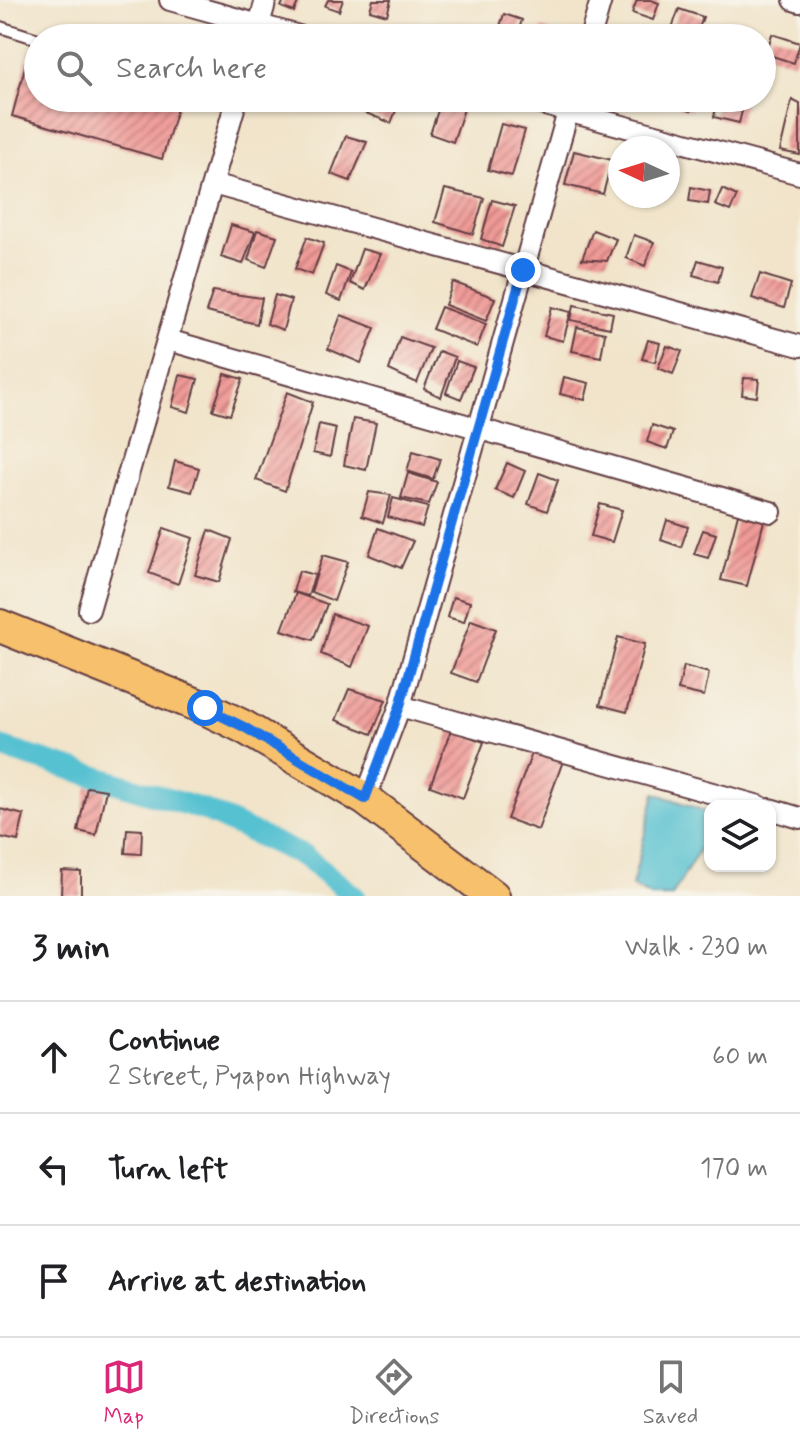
<!DOCTYPE html>
<meta charset="utf-8">
<style>
:root{--surface:#fff;--page:#f6f6f6;--text:#202124;--muted:#757577;--line:#e0e0e0;--accent:#db2777}
body{margin:0;font-family:Mynerve,sans-serif;background:var(--page);color:var(--text)}
.controls{position:absolute;right:24px;bottom:24px;display:grid;overflow:hidden;border-radius:16px;box-shadow:0 2px 6px #0004}
.controls button{width:72px;height:72px;display:grid;place-items:center;padding:0;border:0;border-bottom:2px solid var(--line);background:var(--surface);color:var(--text);font:40px sans-serif}
.compass{position:absolute;left:608px;top:136px;width:72px;height:72px;border-radius:50%;background:var(--surface);box-shadow:0 2px 6px #0004;rotate:274deg}
.stop{position:absolute;width:24px;height:24px;margin:-18px;border:6px solid #1a73e8;border-radius:50%;background:#fff}
.stop.end{background:#1a73e8;border-color:#fff;box-shadow:0 2px 8px #0008}
.list{margin:0;padding:0;list-style:none}
h2{display:flex;justify-content:space-between;align-items:center;height:104px;margin:0;padding:0 32px;font-size:34px}
h2 small{font-size:26px;font-weight:400;color:var(--muted)}
.list li{display:grid;grid-template-columns:52px 1fr auto;gap:24px;align-items:center;box-sizing:border-box;height:112px;padding:0 32px;border-top:2px solid var(--line)}
.list b{display:block;font-size:30px;white-space:nowrap}
.list p{margin:0;font-size:26px;white-space:nowrap;color:var(--muted)}
.list em{font-size:26px;font-style:normal;color:var(--muted)}
.icon{flex:none;width:44px;height:44px;fill:none;stroke:currentColor;stroke-width:2;stroke-linecap:round;stroke-linejoin:round}
.map{position:relative;flex:none;width:800px;height:896px;overflow:hidden}
.search{position:absolute;background:var(--surface);box-shadow:0 2px 6px #0004;left:24px;right:24px;top:24px;height:88px;display:flex;align-items:center;gap:20px;box-sizing:border-box;padding:0 28px;border-radius:44px;color:var(--muted);font-size:30px}
.sheet{height:440px;background:var(--surface)}
nav{display:flex;justify-content:space-around;align-items:center;box-sizing:border-box;height:112px;border-top:2px solid var(--line);background:var(--surface);font-size:22px;color:var(--muted)}
nav a{display:grid;justify-items:center;gap:4px}
nav .on{color:var(--accent)}
.map>svg:first-child{display:block}
.water{fill:#56c1d1;stroke:#50707e;stroke-width:2}
.lines{fill:none;stroke-linecap:round;stroke-linejoin:round}
.canal{stroke:#56c1d1;stroke-width:22}
.building{fill:url(#building-hatch)}
.service-casing{stroke:#633d43;stroke-width:14}
.minor-casing{stroke:#633d43;stroke-width:24}
.primary-casing{stroke:#633d43;stroke-width:36}
.service{stroke:#fff;stroke-width:10}
.minor{stroke:#fff;stroke-width:20}
.primary{stroke:#f7c06c;stroke-width:32}
.route{stroke:#1a73e8;stroke-width:10}
</style>
<div class="map">
<svg width="800" height="896" viewBox="0 0 800 896">
<defs>
<pattern id="building-hatch" width="6" height="6" patternUnits="userSpaceOnUse" patternTransform="scale(2)"><rect width="6" height="6" fill="#ef9a97"/><path d="M-1 1l2-2M0 6l6-6M5 7l2-2" fill="none" stroke="#c47d7b"/></pattern>
</defs>
<rect width="100%" height="100%" fill="#f7f3e8"/>
<filter id="ink" filterUnits="userSpaceOnUse"><feTurbulence type="fractalNoise" baseFrequency=".0125" numOctaves="2"/><feDisplacementMap in="SourceGraphic" scale="16" xChannelSelector="R" yChannelSelector="G"/><feConvolveMatrix kernelMatrix="1 2 1 2 8 2 1 2 1" color-interpolation-filters="sRGB"/></filter>
<filter id="wash" filterUnits="userSpaceOnUse"><feTurbulence type="fractalNoise" baseFrequency=".006" numOctaves="4" result="noise"/><feDisplacementMap in="SourceGraphic" scale="32" xChannelSelector="R" yChannelSelector="G"/><feGaussianBlur stdDeviation="1.8" result="paint"/><feColorMatrix in="noise" values="0 0 0 0 0 0 0 0 0 0 0 0 0 0 0 0 0 1.4 0 .05"/><feComposite in="paint" operator="in"/></filter>
<g filter="url(#wash)">
<rect width="100%" height="100%" fill="#f1e4ca"/>
<polygon class="water" points="655,793 710,813 710,831 672,896 651,896 632,886"/>
<g class="lines">
<polyline class="canal" points="0,747 204,810 305,857 354,896"/>
</g>
<g id="blocks">
<g class="building">
<polygon points="284,0 299,0 294,12 281,7"/>
<polygon points="328,0 343,0 339,11 325,6"/>
<polygon points="373,0 391,0 387,15 370,10"/>
<polygon points="637,0 651,0 659,3 653,20 632,13"/>
<polygon points="679,9 703,17 696,37 672,28"/>
<polygon points="504,14 522,20 516,38 496,38"/>
<polygon points="542,28 562,35 561,38 538,38"/>
<polygon points="772,34 800,43 794,63 766,54"/>
<polygon points="27,60 38,63 38,98 164,98 179,102 162,159 12,116"/>
<polygon points="367,98 401,98 391,123 363,112"/>
<polygon points="681,98 696,98 691,111 678,107"/>
<polygon points="718,98 744,103 739,123 714,117"/>
<polygon points="442,99 465,106 453,142 430,134"/>
<polygon points="792,100 800,104 800,155 780,151"/>
<polygon points="501,124 525,130 512,176 488,170"/>
<polygon points="346,136 367,142 350,181 331,174"/>
<polygon points="574,151 612,160 603,194 565,185"/>
<polygon points="691,187 710,191 708,204 689,201"/>
<polygon points="445,189 484,198 473,234 435,222"/>
<polygon points="722,189 737,196 730,211 715,205"/>
<polygon points="492,200 515,206 502,247 481,239"/>
<polygon points="231,225 255,232 243,264 221,257"/>
<polygon points="257,230 277,236 266,267 248,260"/>
<polygon points="593,230 616,239 607,261 582,259"/>
<polygon points="634,235 654,242 645,266 626,258"/>
<polygon points="307,237 324,243 312,275 295,269"/>
<polygon points="362,249 380,254 365,290 350,283"/>
<polygon points="698,260 722,267 718,282 693,275"/>
<polygon points="336,266 351,272 341,301 326,295"/>
<polygon points="760,274 791,284 784,308 752,298"/>
<polygon points="453,282 495,298 486,321 445,305"/>
<polygon points="213,291 262,298 257,324 206,312"/>
<polygon points="275,295 291,300 283,330 267,324"/>
<polygon points="574,305 613,313 610,328 571,320"/>
<polygon points="441,307 486,324 477,347 432,329"/>
<polygon points="552,307 571,312 563,341 544,336"/>
<polygon points="341,315 375,328 361,363 328,349"/>
<polygon points="577,327 605,333 601,357 572,351"/>
<polygon points="400,337 431,348 417,383 389,370"/>
<polygon points="648,340 660,343 655,362 642,359"/>
<polygon points="667,346 682,351 673,374 658,368"/>
<polygon points="439,351 455,357 441,397 424,389"/>
<polygon points="457,361 474,367 461,399 446,393"/>
<polygon points="225,374 243,379 230,415 213,410"/>
<polygon points="180,375 198,379 189,412 172,407"/>
<polygon points="564,377 589,383 585,400 560,394"/>
<polygon points="744,378 759,379 757,397 742,395"/>
<polygon points="287,392 313,402 285,491 256,480"/>
<polygon points="353,419 376,423 366,470 344,465"/>
<polygon points="319,424 336,428 330,457 313,453"/>
<polygon points="652,425 673,432 667,449 647,442"/>
<polygon points="413,451 440,459 433,479 407,471"/>
<polygon points="175,461 199,468 192,492 169,486"/>
<polygon points="507,463 525,471 514,498 495,490"/>
<polygon points="408,473 437,482 429,504 401,498"/>
<polygon points="539,473 558,480 547,511 528,504"/>
<polygon points="369,492 391,495 383,523 362,516"/>
<polygon points="393,498 428,507 422,527 388,517"/>
<polygon points="600,504 622,510 612,542 591,536"/>
<polygon points="738,514 764,521 747,586 721,580"/>
<polygon points="667,520 688,527 681,547 661,540"/>
<polygon points="164,528 193,538 178,584 149,573"/>
<polygon points="378,528 413,541 401,568 369,555"/>
<polygon points="209,530 232,539 219,582 195,575"/>
<polygon points="703,530 716,534 708,558 694,554"/>
<polygon points="323,555 348,562 334,601 311,592"/>
<polygon points="299,571 315,575 308,596 293,592"/>
<polygon points="296,593 327,604 313,640 282,630"/>
<polygon points="453,597 470,602 464,622 447,617"/>
<polygon points="332,614 368,626 352,667 321,654"/>
<polygon points="471,620 496,629 476,682 451,673"/>
<polygon points="618,637 645,644 627,712 600,705"/>
<polygon points="684,666 709,673 704,696 678,690"/>
<polygon points="349,689 386,700 372,734 336,720"/>
<polygon points="451,730 484,742 463,798 430,786"/>
<polygon points="534,748 564,758 538,830 507,819"/>
<polygon points="87,787 106,790 96,835 78,831"/>
<polygon points="0,809 24,815 18,841 0,837"/>
<polygon points="127,829 142,830 141,854 125,853"/>
<polygon points="62,871 81,872 81,896 61,896"/>
</g>
</g>
</g>
<g filter="url(#ink)">
<use href="#blocks" fill-opacity="0" stroke="#633d43" stroke-width="2"/>
<g class="lines">
<defs>
<polyline id="service" points="0,27 38,39"/>
<g id="minor">
<polyline points="170,0 306,38"/>
<polyline points="794,0 800,2"/>
<polyline points="255,38 266,0"/>
<polyline points="590,38 601,0"/>
<polyline points="519,98 800,174"/>
<polyline points="213,184 800,346"/>
<polyline points="168,340 771,512"/>
<polyline points="89,610 237,98"/>
<polyline points="400,706 759,806"/>
<polyline points="365,799 400,706 572,98"/>
<polyline points="770,809 800,818"/>
</g>
<polyline id="primary" points="0,626 205,708 244,727 365,799 493,896"/>
</defs>
<use href="#service" class="service-casing"/>
<use href="#minor" class="minor-casing"/>
<use href="#primary" class="primary-casing"/>
<use href="#service" class="service"/>
<use href="#minor" class="minor"/>
<use href="#primary" class="primary"/>
</g>
</g>
<g class="lines" filter="url(#ink)">
<polyline class="route" points="205,708 244,727 365,799 400,706 523,270"/>
</g>
</svg>
<div class="controls">
<button><svg class="icon" aria-label="layers" viewBox="0 0 24 24"><path d="M12 4l9 5-9 5-9-5zM3 14l9 5 9-5"/></svg></button>
</div>
<svg class="compass" viewBox="-18 -18 36 36"><path d="M0-13l5 13h-10z" fill="#e53935"/><path d="M0 13l5-13h-10z" fill="#757577"/></svg>
<div class="stop" style="left:205px;top:708px"></div>
<div class="stop end" style="left:523px;top:270px"></div>
<div class="search"><svg class="icon" aria-label="search" viewBox="0 0 24 24"><circle cx="10" cy="10" r="6"/><path d="M15 15l6 6"/></svg>Search here</div>
</div>
<section class="sheet">
<h2>3 min<small>Walk · 230 m</small></h2>
<ul class="list">
<li><svg class="icon" aria-label="ahead" viewBox="0 0 24 24"><path d="M12 20V5M6 11l6-6 6 6"/></svg><div><b>Continue</b><p>2 Street, Pyapon Highway</p></div><em>60 m</em></li>
<li><svg class="icon" aria-label="left" viewBox="0 0 24 24"><path d="M17 20v-9H6M10 6l-5 5 5 5"/></svg><div><b>Turn left</b></div><em>170 m</em></li>
<li><svg class="icon" aria-label="arrive" viewBox="0 0 24 24"><path d="M6 21V4h12l-3 4 3 4H6"/></svg><div><b>Arrive at destination</b></div></li>
</ul>
</section>
<nav>
<a class="on"><svg class="icon" aria-label="map" viewBox="0 0 24 24"><path d="M3 6l6-2 6 2 6-2v14l-6 2-6-2-6 2zM9 4v14M15 6v14"/></svg>Map</a>
<a><svg class="icon" aria-label="directions" viewBox="0 0 24 24"><path d="M12 3l9 9-9 9-9-9zM9 14v-3h6M13 9l2 2-2 2"/></svg>Directions</a>
<a><svg class="icon" aria-label="saved" viewBox="0 0 24 24"><path d="M7 4h10v16l-5-4-5 4z"/></svg>Saved</a>
</nav>
